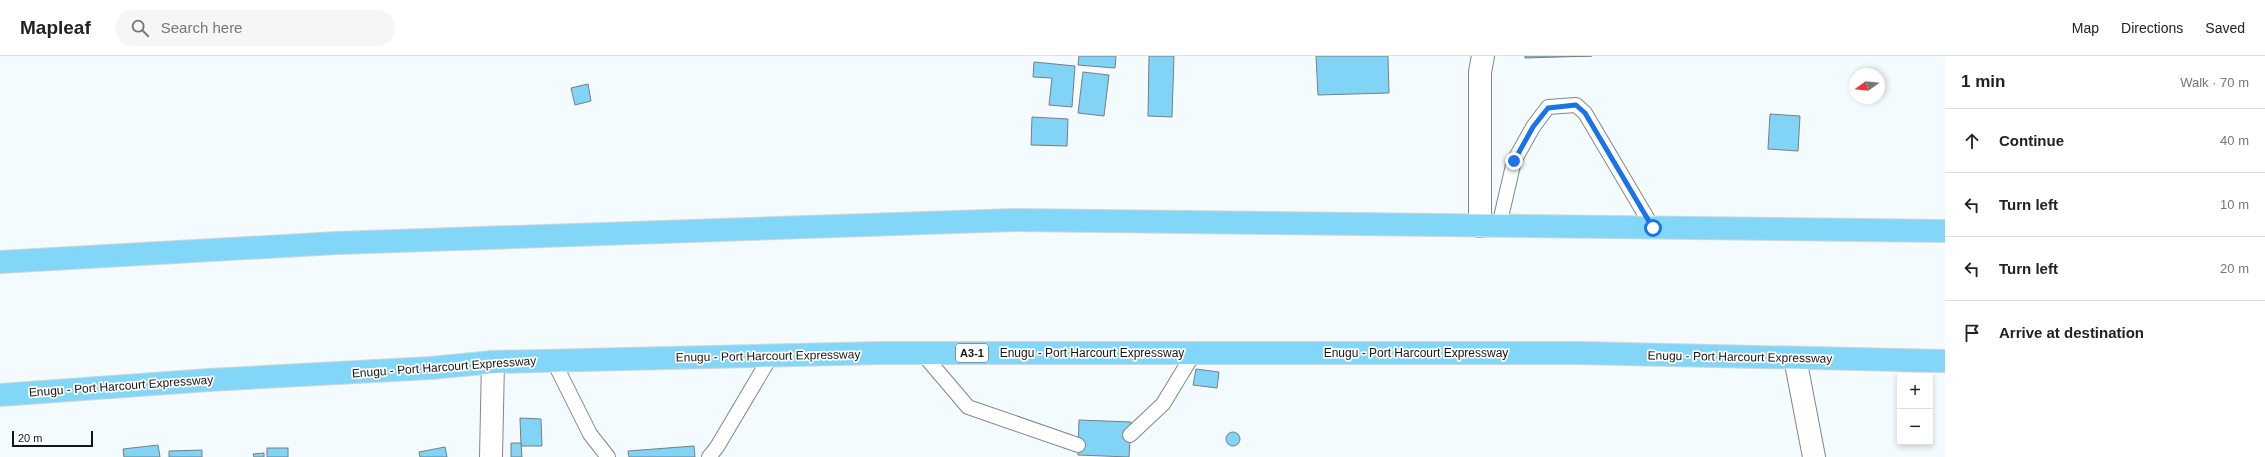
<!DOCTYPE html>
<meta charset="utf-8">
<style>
:root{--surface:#fff;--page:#f6f6f6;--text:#222;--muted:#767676;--line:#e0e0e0}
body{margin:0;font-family:Helvetica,sans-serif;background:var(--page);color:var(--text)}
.controls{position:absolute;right:12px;bottom:12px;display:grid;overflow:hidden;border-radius:0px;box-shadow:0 2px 6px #0003}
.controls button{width:36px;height:36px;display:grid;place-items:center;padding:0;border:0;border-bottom:1px solid var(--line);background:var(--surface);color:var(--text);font:20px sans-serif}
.compass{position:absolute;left:1849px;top:12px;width:36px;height:36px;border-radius:50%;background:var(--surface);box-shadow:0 2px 6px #0003;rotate:255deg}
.scale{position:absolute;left:12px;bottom:10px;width:81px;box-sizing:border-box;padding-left:4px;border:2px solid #131516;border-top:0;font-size:11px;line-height:14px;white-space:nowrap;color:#131516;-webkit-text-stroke:3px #fff;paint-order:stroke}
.stop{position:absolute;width:12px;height:12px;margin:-9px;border:3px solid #1a73e8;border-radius:50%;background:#fff}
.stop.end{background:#1a73e8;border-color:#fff;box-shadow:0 1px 4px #0008}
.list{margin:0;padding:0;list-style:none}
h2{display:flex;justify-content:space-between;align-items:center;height:52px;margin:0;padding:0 16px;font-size:17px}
h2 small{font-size:13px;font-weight:400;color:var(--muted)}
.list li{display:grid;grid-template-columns:26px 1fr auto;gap:12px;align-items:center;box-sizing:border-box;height:64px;padding:0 16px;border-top:1px solid var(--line)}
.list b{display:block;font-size:15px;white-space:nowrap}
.list em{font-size:13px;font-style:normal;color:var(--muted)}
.icon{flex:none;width:22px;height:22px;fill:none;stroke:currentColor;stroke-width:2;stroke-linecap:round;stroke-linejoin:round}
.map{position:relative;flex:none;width:1945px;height:401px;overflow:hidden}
header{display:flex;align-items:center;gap:24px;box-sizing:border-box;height:56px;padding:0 20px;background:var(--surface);border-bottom:1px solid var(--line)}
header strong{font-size:19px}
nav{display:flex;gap:22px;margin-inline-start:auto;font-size:14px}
.search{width:280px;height:36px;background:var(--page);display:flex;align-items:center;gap:10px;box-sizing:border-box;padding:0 14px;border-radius:22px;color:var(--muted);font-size:15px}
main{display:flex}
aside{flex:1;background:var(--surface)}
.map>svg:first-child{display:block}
.building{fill:#81d4f6;stroke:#787f82}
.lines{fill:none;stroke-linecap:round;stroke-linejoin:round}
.service-casing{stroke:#80878a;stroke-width:16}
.minor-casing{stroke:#80878a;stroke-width:24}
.trunk-casing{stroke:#d5d5d5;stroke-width:24}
.service{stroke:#fff;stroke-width:14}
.minor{stroke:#fff;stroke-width:22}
.trunk{stroke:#82d6f7;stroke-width:22}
.route{stroke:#1a73e8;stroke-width:5}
.labels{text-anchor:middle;stroke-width:3.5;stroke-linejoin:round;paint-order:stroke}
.shield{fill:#fff;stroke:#5a5b5c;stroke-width:1}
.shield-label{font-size:11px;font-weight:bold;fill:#131516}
.street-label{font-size:12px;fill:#131516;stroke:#fff}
</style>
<header>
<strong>Mapleaf</strong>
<div class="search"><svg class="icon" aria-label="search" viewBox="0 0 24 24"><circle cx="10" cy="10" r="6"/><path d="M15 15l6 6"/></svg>Search here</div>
<nav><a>Map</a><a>Directions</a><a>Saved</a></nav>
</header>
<main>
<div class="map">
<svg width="1945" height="401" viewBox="0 0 1945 401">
<rect width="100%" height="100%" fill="#f4fbff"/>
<g class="building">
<polygon points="1079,0 1116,0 1115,12 1078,9"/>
<polygon points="1149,0 1174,0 1172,61 1148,60"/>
<polygon points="1316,0 1388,0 1389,37 1318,39"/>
<polygon points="1525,0 1592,0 1525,2"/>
<polygon points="1034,6 1075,10 1072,51 1049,49 1052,22 1033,21"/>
<polygon points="1083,16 1109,19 1104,60 1078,57"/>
<polygon points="588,28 591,45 575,49 571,32"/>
<polygon points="1770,58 1800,60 1798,95 1768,93"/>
<polygon points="1032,61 1068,63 1067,90 1031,89"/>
<polygon points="1196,313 1219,316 1217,332 1193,329"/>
<polygon points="520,362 541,363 542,390 521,390"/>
<polygon points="1079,364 1131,366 1129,401 1078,399"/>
<circle cx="1233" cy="383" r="7"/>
<polygon points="511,387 521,387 522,401 511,401"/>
<polygon points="158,389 160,401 124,401 123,393"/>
<polygon points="694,390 695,401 629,401 628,395"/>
<polygon points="445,391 447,401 420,401 419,396"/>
<rect x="267" y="392" width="21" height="9"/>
<polygon points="202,394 202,401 169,401 169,395"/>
<polygon points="264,397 264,401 254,401 253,398"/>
</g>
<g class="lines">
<defs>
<g id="service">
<polyline points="1499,170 1514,105 1533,71 1548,51 1576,49 1585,57 1653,172"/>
<polyline points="922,297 968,351 1078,389"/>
<polyline points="553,304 590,378 608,401"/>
<polyline points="1130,379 1163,348 1194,297"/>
<polyline points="709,401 717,391 771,300"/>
</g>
<g id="minor">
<polyline points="1480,170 1480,16 1483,0"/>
<polyline points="1795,302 1814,401"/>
<polyline points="491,401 493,306"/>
</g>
<g id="trunk">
<polyline points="0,206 337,187 1015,164 1945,175"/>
<polyline points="0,339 209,324 431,312 493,306 882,297 1579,297 1945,305"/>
</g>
</defs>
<use href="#service" class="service-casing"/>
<use href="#minor" class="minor-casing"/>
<use href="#trunk" class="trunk-casing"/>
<use href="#service" class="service"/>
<use href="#minor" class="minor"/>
<use href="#trunk" class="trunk"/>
</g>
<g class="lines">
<polyline class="route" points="1514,105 1533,71 1548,52 1576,49 1585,57 1653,172"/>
</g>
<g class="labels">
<rect class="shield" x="956" y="288" width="32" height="18" rx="3"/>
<g class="shield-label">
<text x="972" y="301">A3-1</text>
</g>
<g class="street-label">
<text x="1092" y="301">Enugu - Port Harcourt Expressway</text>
<text x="1416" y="301">Enugu - Port Harcourt Expressway</text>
<text transform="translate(768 300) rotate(-1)" y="4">Enugu - Port Harcourt Expressway</text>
<text transform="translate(1740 301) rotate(1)" y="4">Enugu - Port Harcourt Expressway</text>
<text transform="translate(444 311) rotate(-4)" y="4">Enugu - Port Harcourt Expressway</text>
<text transform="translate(121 330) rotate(-4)" y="4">Enugu - Port Harcourt Expressway</text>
</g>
</g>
</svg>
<div class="controls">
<button>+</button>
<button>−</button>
</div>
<svg class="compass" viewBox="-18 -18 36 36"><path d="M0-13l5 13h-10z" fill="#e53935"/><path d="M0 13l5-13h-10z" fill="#767676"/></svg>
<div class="scale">20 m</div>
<div class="stop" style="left:1653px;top:172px"></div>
<div class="stop end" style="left:1514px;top:105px"></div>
</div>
<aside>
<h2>1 min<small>Walk · 70 m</small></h2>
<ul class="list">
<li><svg class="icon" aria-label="ahead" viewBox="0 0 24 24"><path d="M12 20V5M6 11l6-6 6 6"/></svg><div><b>Continue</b></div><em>40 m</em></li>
<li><svg class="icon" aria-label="left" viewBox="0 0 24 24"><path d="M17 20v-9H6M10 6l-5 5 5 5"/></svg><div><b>Turn left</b></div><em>10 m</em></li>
<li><svg class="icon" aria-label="left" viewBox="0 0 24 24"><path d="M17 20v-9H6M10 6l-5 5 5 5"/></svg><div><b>Turn left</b></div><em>20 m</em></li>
<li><svg class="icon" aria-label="arrive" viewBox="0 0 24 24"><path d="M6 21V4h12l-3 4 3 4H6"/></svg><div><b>Arrive at destination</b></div></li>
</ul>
</aside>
</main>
